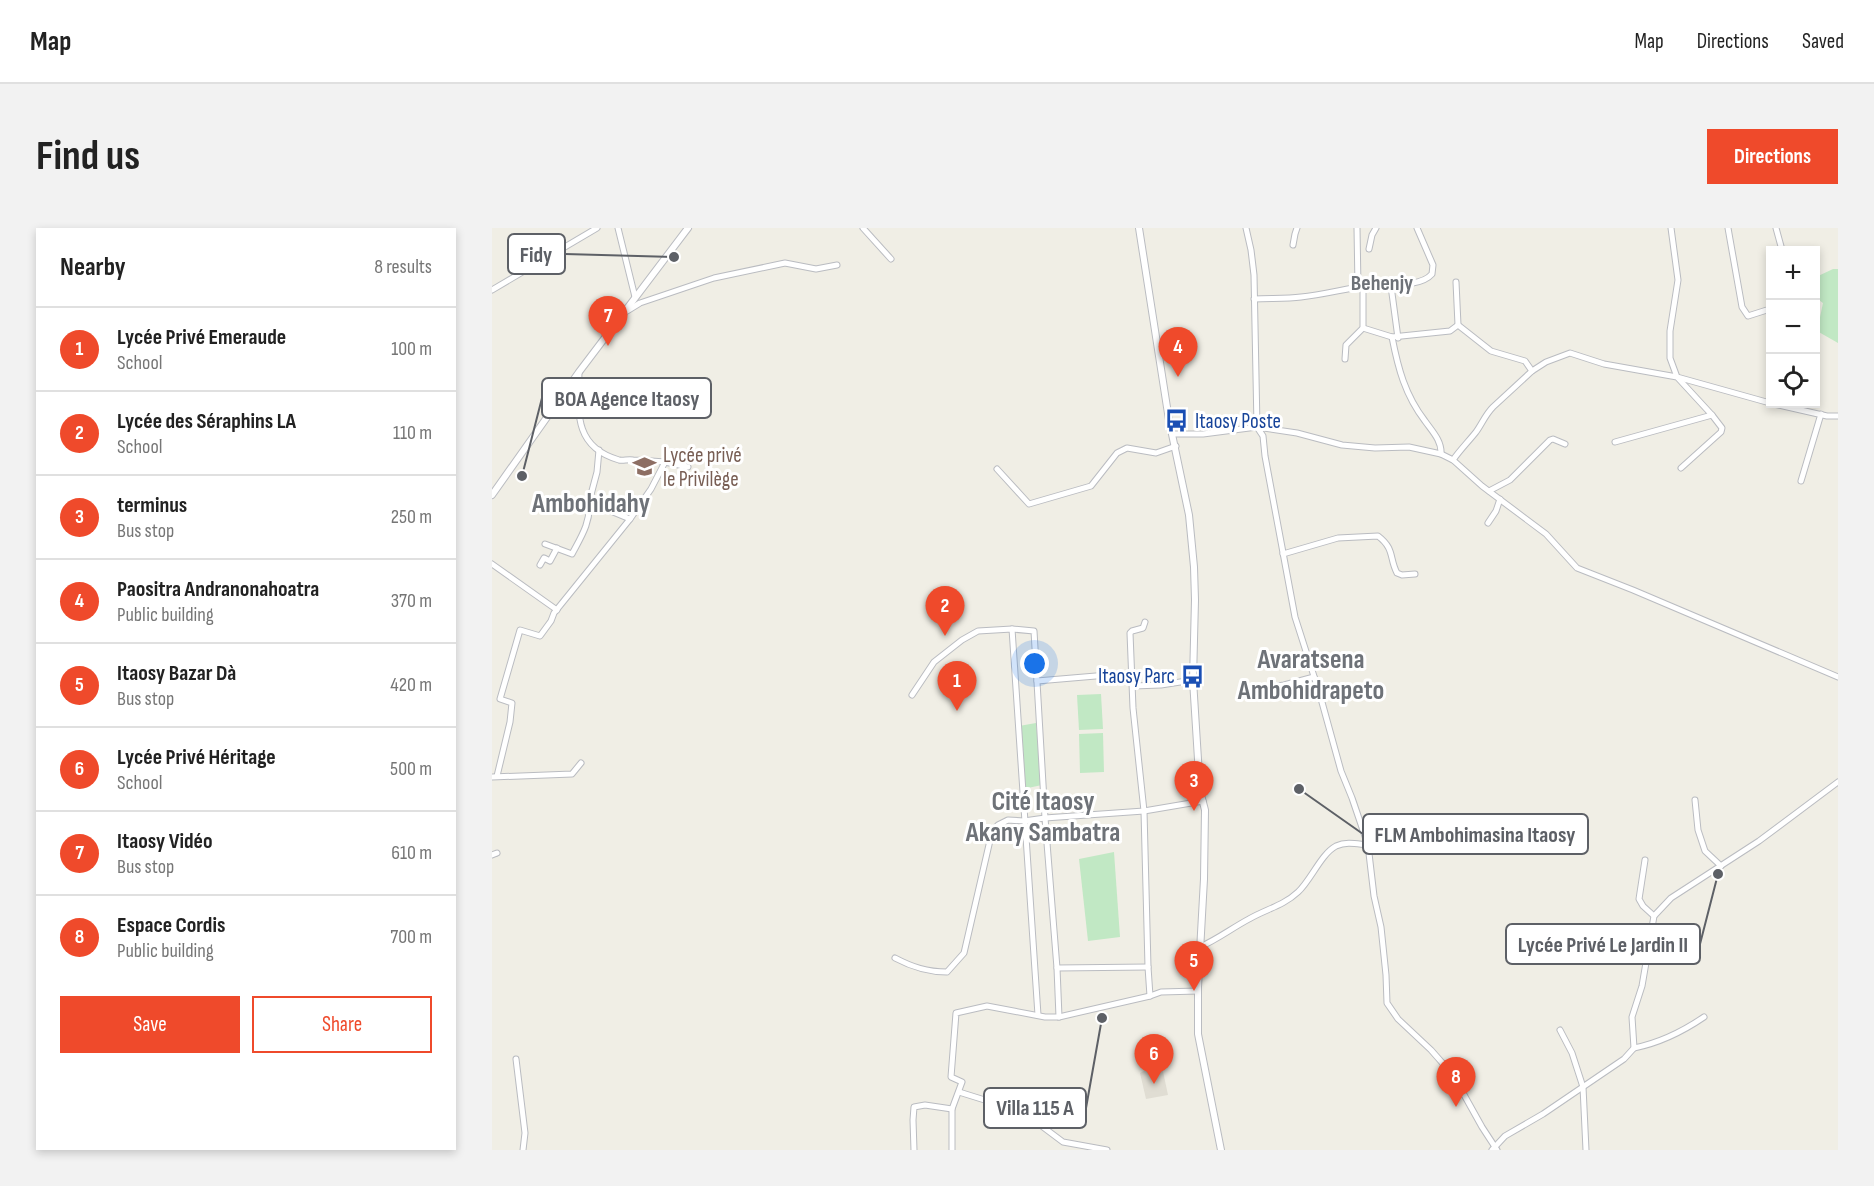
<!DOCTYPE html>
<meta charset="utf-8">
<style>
:root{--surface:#fff;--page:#f2f2f2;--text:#222;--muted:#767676;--line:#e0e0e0;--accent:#ef4a2b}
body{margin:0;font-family:"Sofia Sans Condensed",sans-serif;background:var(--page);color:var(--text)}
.controls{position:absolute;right:18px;top:18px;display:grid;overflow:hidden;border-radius:0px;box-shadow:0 3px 9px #0003}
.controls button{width:54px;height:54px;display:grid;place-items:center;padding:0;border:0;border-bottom:2px solid var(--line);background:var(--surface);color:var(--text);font:30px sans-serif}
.you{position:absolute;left:543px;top:436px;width:21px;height:21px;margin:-15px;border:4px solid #fff;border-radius:50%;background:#1a73e8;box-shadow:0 0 0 9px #1a73e833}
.badge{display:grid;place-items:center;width:39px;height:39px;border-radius:50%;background:var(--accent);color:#fff;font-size:20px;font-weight:700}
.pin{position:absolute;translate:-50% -50px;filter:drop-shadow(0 2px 3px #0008)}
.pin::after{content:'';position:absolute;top:32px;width:21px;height:18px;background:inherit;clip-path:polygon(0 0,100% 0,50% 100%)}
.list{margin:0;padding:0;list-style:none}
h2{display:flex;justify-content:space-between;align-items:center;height:78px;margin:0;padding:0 24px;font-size:26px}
h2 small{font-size:20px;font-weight:400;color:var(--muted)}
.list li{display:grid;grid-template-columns:39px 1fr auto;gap:18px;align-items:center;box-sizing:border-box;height:84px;padding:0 24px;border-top:2px solid var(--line)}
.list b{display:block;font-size:22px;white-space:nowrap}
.list p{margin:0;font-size:20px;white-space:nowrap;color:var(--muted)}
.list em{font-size:20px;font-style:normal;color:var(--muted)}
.actions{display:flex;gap:12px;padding:18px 24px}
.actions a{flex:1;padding:14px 0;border:2px solid var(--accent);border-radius:0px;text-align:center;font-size:21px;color:var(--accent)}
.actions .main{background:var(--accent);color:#fff}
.icon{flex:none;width:33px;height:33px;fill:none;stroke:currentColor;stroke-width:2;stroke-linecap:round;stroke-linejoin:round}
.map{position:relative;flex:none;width:1346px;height:922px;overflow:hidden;border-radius:0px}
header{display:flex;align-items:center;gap:36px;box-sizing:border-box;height:84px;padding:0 30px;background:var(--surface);border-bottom:2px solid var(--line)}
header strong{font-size:28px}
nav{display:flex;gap:33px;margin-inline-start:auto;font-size:21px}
.intro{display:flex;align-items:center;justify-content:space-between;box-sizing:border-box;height:144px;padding:0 36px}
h1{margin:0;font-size:42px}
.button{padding:15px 27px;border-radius:0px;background:var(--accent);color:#fff;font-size:21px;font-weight:700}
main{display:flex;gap:36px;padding:0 36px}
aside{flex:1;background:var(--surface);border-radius:0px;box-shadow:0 3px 9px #0003}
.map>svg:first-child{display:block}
.education{fill:#e0ddd3}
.green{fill:#c1e8c4}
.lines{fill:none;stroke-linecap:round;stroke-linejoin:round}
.minor-casing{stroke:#babcc1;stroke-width:7}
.tertiary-casing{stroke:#babcc1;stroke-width:8}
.minor{stroke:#fff;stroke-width:5}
.tertiary{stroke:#fff;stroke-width:6}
.labels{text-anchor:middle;stroke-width:6;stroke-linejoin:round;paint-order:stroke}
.transit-label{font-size:21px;fill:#164399;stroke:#fff;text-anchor:start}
.education-label{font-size:21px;fill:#785e54;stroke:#fff;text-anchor:start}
.neighbourhood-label{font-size:22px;font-weight:bold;fill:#6e7278;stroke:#fff}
.district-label{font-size:27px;font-weight:bold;fill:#6e7278;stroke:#fff}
.leader{fill:none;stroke:#5d6066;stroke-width:2}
.callout-dot{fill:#5d6066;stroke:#fff;stroke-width:2}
.callout{fill:#fff;stroke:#5d6066;stroke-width:2}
.callout-label{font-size:22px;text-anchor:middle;font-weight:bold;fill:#5d6066}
</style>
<header>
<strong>Map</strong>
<nav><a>Map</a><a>Directions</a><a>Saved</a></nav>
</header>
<div class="intro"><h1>Find us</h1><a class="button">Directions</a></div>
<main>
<aside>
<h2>Nearby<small>8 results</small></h2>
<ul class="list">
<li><span class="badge">1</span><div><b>Lycée Privé Emeraude</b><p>School</p></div><em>100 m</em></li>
<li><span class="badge">2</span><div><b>Lycée des Séraphins LA</b><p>School</p></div><em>110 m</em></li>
<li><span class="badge">3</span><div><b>terminus</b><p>Bus stop</p></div><em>250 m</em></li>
<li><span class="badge">4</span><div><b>Paositra Andranonahoatra</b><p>Public building</p></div><em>370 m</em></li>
<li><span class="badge">5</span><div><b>Itaosy Bazar Dà</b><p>Bus stop</p></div><em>420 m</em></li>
<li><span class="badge">6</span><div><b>Lycée Privé Héritage</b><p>School</p></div><em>500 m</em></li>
<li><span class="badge">7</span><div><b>Itaosy Vidéo</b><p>Bus stop</p></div><em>610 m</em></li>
<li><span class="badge">8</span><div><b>Espace Cordis</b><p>Public building</p></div><em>700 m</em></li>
</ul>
<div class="actions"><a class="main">Save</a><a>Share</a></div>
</aside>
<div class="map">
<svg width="1346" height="922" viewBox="0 0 1346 922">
<rect width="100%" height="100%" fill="#f0eee5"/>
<polygon class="education" points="669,834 676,867 654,871 648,845"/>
<g class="green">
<polygon points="1341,41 1346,41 1346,115 1325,103 1331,75 1324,70 1324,49"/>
<polygon points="609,466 611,501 587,502 585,467"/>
<polygon points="544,495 550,557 531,561 527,498"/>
<polygon points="611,505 612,544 588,545 587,506"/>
<polygon points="622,624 628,709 596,713 587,631"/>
</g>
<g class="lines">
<defs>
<g id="minor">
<polyline points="126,0 143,69"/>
<polyline points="371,0 399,31"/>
<polyline points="754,0 759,22 762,47 765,199 771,208 773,228 803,389 828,467 849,543 860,570 876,617 882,668 889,699 894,747 895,775 906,791 939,822 961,847 990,899 1005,922"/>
<polyline points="865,0 866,59"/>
<polyline points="1179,0 1186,52 1178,103 1178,130 1185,149 1278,175"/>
<polyline points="1236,0 1250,79 1256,88 1278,81"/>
<polyline points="1284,0 1290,22"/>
<polyline points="801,17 803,6 805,0"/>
<polyline points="877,21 880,7 884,0"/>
<polyline points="964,54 966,97"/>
<polyline points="899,58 906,110"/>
<polyline points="0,62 105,0"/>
<path d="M762,71C778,70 794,71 809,69C830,67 852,61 873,58C891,55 927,61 940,46L941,37L925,0"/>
<polyline points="135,83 148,75 222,50 293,35 324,41 345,37"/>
<polyline points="871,100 900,109"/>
<polyline points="853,131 854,117 871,100 871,58"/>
<path d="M87,144C86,183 81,219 127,232C131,233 136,231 141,232C151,232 162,233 173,234"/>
<polyline points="1282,176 1335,188 1346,188"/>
<polyline points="681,206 711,206 765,199 805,205 850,217 883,220 917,219 949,226 961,232 990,258 1054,306 1085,340 1141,362 1346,449"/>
<polyline points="107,222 105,244 97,274 138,291"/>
<path d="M949,226C950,213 940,203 933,193C913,167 906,140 900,109L958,103L966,97L999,123L1033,133L1040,143"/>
<path d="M961,232C968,222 976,214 984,204C990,196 993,187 1001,179L1040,143L1054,134L1078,125L1112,136L1185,149L1220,187L1123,214"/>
<polyline points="1189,240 1229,204 1230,200 1220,187"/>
<polyline points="505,241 537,276 599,258 625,225 635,220 664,225 684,218"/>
<polyline points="1309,253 1329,186"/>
<polyline points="997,263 1018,252 1058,212 1061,211 1073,216"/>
<polyline points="996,295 1004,283 1008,271"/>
<path d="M53,316L80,326C89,309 99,294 97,274"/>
<path d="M791,326L846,310L886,308C903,321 897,330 905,345L910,347L923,346"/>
<polyline points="0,336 65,382"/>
<polyline points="48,337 52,330 58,333 65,320"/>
<polyline points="653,394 651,400 640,403 638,405 641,480 652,583 656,739 658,768"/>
<polyline points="520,401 546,787"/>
<polyline points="545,453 639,445"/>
<polyline points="641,458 669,457 701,452"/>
<polyline points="751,463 792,457 822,449"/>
<polyline points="420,467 442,434 470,412 486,403 520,401 542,403 553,590 565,740 567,789"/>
<polyline points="5,548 18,494 20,475 8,471 28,402 48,408 59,393 62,385 138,291 159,261 173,234 196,239"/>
<polyline points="0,549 80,546 89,535"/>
<polyline points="1203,572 1206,602 1213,623 1229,638"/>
<polyline points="0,627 5,625"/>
<polyline points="1153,632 1147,671 1151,678 1162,688"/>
<path d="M708,719C726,711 740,700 757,691C774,681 791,678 806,664C819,652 829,626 844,618C855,613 865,616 876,617"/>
<path d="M403,730C420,739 435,744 455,744L472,725L499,608L501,602L506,597L516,592L532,593L553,590L652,583L711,573"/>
<polyline points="565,740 656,739"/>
<polyline points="1068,802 1080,825 1091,859 1094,922"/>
<path d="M1142,820C1167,815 1190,804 1212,789"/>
<polyline points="24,831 33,905 31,922"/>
<polyline points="467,864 531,884 571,914 615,922"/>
<polyline points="422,922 421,892 422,879 433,877 460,881"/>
<polyline points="460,922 460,881 470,854 459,849 464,785 495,778 553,789 567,789 658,768 669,764 706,763"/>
<polyline points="1000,922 1013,908 1051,886 1132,831 1142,820 1140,789 1150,758 1162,688 1179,670 1267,613 1346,554"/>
</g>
<g id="tertiary">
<polyline points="647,0 677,192 697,287 702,339 703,372 701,452 708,563 713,582 712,651 706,759 706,806 729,922"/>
<polyline points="0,267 87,144 196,0"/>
</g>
</defs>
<use href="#minor" class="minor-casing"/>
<use href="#tertiary" class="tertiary-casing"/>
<use href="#minor" class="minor"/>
<use href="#tertiary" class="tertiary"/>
</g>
<defs>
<symbol id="bus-bare" viewBox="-9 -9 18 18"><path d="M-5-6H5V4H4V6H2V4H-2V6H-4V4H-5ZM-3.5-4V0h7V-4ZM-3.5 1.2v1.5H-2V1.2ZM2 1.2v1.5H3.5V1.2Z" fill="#1a4fb4" stroke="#fff" stroke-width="2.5" paint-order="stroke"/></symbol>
<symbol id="school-bare" viewBox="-9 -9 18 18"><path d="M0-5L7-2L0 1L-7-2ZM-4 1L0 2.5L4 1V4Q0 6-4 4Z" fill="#8d6e63" stroke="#fff" stroke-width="2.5" paint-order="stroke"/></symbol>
</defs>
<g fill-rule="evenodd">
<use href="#bus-bare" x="668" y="176" width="33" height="33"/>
<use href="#school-bare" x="136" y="222" width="33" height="33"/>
<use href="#bus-bare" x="684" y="432" width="33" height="33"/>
</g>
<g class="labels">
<g class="transit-label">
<text x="703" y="200">Itaosy Poste</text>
<text x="683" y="455" text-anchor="end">Itaosy Parc</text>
</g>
<g class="education-label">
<text x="171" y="234">Lycée privé<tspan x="171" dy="24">le Privilège</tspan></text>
</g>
<g class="neighbourhood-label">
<text x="890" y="62">Behenjy</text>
</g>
<g class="district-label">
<text x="99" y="284">Ambohidahy</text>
<text x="819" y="440">Avaratsena<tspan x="819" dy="31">Ambohidrapeto</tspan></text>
<text x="551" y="582">Cité Itaosy<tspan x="551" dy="31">Akany Sambatra</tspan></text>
</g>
</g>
<path class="leader" d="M182 29L73 26M30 248L50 170M807 561L871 606M1226 646L1208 716M610 790L594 880"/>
<g class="callout-dot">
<circle cx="182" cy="29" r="6"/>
<circle cx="30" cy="248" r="6"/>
<circle cx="807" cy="561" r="6"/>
<circle cx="1226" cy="646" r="6"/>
<circle cx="610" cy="790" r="6"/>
</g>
<g class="callout">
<rect x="16" y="6" width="57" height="40" rx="6"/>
<rect x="50" y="150" width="169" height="40" rx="6"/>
<rect x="871" y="586" width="225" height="40" rx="6"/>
<rect x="1014" y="696" width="194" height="40" rx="6"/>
<rect x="492" y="860" width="102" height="40" rx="6"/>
</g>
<g class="callout-label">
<text x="44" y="34">Fidy</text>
<text x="135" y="178">BOA Agence Itaosy</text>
<text x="983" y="614">FLM Ambohimasina Itaosy</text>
<text x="1111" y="724">Lycée Privé Le Jardin II</text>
<text x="543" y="887">Villa 115 A</text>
</g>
</svg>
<div class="controls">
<button>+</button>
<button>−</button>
<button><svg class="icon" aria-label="locate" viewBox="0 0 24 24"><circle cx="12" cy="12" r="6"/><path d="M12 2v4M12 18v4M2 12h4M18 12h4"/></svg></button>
</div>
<div class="you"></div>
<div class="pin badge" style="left:465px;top:483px">1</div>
<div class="pin badge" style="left:453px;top:408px">2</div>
<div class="pin badge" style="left:702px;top:583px">3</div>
<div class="pin badge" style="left:686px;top:149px">4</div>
<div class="pin badge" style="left:702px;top:763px">5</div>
<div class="pin badge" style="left:662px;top:856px">6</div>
<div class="pin badge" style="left:116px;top:118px">7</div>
<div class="pin badge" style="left:964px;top:879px">8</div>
</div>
</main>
